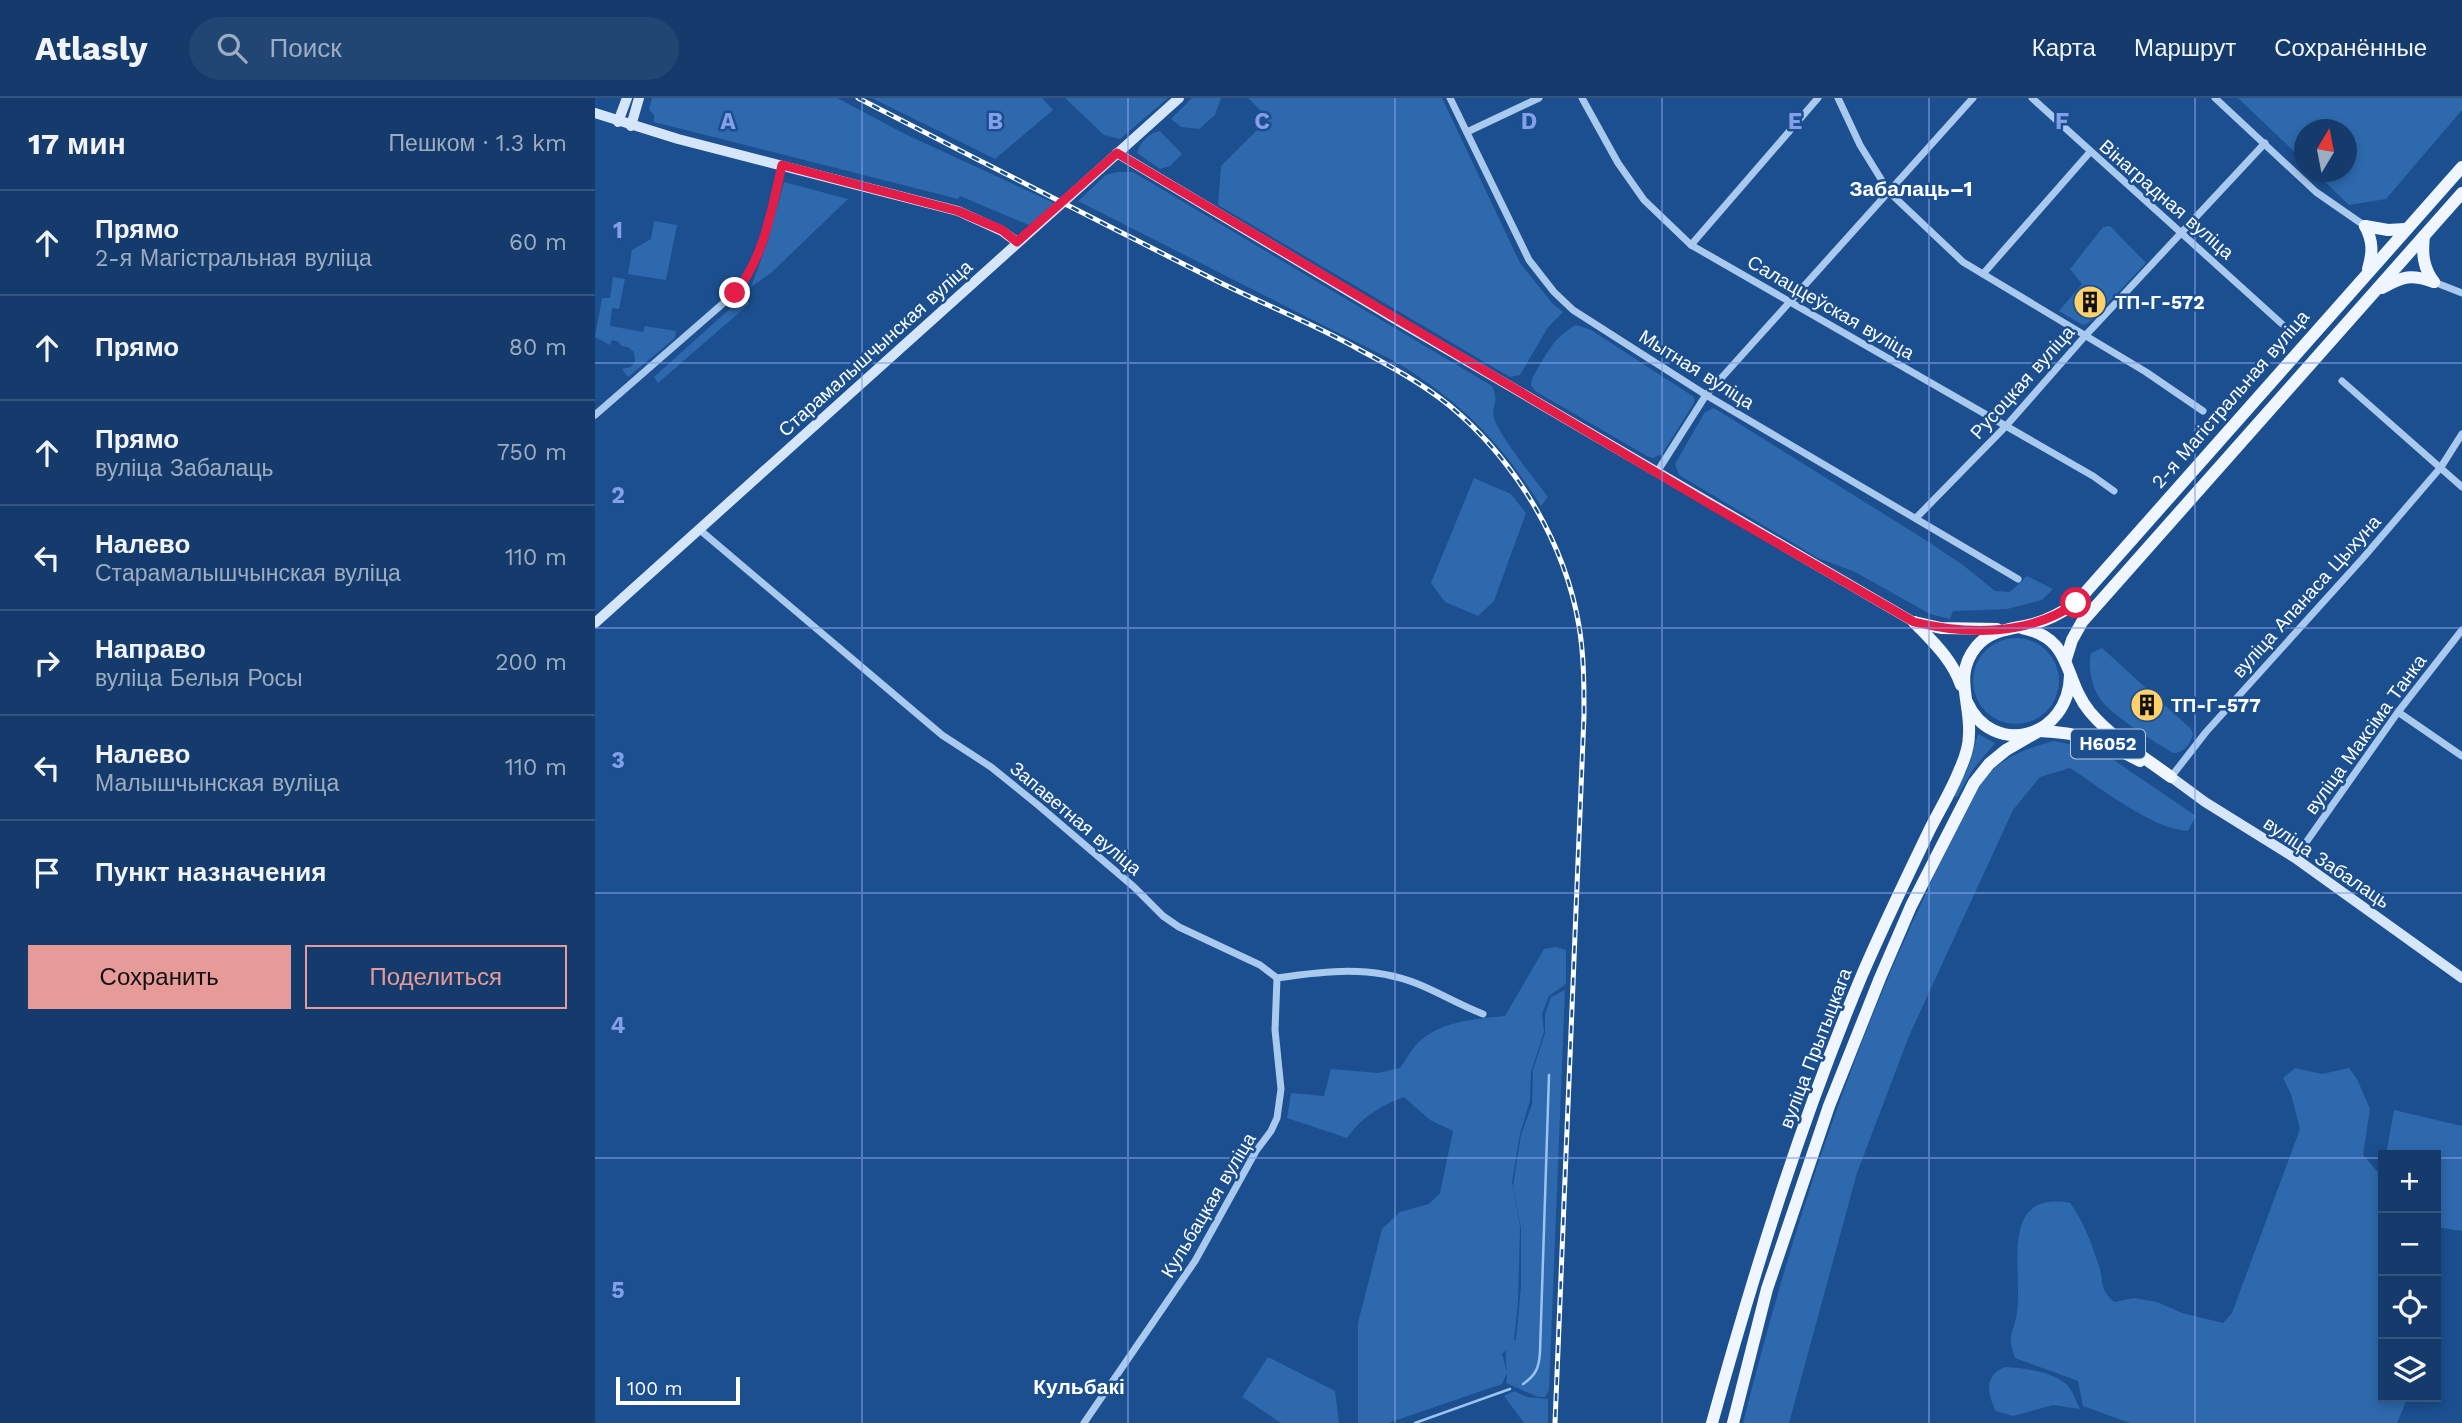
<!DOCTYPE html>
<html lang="ru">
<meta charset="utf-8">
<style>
:root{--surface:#143b6b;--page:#214673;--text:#f1f3f6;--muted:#9dadc1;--line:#33557e;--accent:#e69b98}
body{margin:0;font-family:"Work Sans",sans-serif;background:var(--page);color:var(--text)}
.controls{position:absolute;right:21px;bottom:21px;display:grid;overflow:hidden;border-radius:0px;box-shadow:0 4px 10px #0003}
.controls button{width:63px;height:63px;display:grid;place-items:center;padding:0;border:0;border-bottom:2px solid var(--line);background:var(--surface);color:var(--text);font:35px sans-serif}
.compass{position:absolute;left:1699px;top:21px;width:63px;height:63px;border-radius:50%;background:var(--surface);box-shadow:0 4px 10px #0003;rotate:10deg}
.scale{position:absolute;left:21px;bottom:18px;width:124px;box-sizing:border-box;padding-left:7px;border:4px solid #fff;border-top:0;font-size:19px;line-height:24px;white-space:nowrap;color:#fff;-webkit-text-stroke:5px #1b4f8f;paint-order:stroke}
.stop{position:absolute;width:21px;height:21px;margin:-16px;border:5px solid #e11d48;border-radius:50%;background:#fff}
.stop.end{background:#e11d48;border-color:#fff;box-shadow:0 2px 7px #0008}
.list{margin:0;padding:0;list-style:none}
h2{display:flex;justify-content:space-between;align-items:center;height:91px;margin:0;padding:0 28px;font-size:30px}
h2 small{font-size:23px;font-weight:400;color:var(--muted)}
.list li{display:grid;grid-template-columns:46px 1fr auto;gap:21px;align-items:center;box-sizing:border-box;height:105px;padding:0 28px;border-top:2px solid var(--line)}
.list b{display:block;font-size:26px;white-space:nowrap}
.list p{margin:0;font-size:23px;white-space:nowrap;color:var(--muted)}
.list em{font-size:23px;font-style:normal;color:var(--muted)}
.actions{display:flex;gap:14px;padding:21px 28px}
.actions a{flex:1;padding:16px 0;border:2px solid var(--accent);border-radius:0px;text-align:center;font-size:24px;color:var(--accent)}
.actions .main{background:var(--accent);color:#111}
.icon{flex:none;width:38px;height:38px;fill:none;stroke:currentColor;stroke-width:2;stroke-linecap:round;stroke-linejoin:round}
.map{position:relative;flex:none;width:1867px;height:1325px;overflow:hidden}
header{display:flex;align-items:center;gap:42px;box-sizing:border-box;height:98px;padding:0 35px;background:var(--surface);border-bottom:2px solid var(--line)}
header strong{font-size:33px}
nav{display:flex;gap:38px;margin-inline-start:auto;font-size:24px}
.search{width:490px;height:63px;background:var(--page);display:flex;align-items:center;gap:18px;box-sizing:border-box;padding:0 24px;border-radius:38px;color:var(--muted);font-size:26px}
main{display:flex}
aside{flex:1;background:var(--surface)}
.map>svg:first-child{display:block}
.green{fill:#2e69ad}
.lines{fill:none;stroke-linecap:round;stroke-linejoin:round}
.stream{stroke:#9cc4f0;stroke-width:2.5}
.street{stroke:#a9c9ee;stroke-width:7}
.secondary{stroke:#d6e6fa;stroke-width:10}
.primary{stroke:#f0f6ff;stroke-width:12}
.rail-casing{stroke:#fff;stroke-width:5}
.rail{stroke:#1b4f8f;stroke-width:2.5;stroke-dasharray:8;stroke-linecap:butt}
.route{stroke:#e11d48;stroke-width:9}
.grid{fill:none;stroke:#839eea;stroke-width:2;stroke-opacity:0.55}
.labels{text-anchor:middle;stroke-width:5;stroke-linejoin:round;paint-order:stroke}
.shield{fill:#1b4f8f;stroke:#bbcadd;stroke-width:2}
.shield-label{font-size:18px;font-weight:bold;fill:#fff}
.street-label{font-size:19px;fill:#fff;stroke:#1b4f8f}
.poi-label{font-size:19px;font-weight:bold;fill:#fff;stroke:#1b4f8f;text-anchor:start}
.neighbourhood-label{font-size:21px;font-weight:bold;fill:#fff;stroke:#1b4f8f}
.grid-label{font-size:23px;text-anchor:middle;font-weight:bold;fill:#839eea;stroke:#1b4f8f;stroke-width:5;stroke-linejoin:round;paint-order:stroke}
</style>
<header>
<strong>Atlasly</strong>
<div class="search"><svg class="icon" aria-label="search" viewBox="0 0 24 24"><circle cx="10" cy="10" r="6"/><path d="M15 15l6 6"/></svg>Поиск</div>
<nav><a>Карта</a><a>Маршрут</a><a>Сохранённые</a></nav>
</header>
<main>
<aside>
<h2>17 мин<small>Пешком · 1.3 km</small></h2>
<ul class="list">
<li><svg class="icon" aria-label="ahead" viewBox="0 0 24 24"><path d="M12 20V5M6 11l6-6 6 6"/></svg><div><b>Прямо</b><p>2-я Магістральная вуліца</p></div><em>60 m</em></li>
<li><svg class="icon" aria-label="ahead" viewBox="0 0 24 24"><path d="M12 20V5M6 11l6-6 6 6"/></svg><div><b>Прямо</b></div><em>80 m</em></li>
<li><svg class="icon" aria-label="ahead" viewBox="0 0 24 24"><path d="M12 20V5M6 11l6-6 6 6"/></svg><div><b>Прямо</b><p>вуліца Забалаць</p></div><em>750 m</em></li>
<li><svg class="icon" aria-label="left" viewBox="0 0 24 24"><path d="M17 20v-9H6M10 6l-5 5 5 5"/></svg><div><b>Налево</b><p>Старамалышчынская вуліца</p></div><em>110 m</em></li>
<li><svg class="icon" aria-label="right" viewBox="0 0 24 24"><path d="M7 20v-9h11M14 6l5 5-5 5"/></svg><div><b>Направо</b><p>вуліца Белыя Росы</p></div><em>200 m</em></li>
<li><svg class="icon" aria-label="left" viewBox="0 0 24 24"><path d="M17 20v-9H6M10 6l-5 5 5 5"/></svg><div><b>Налево</b><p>Малышчынская вуліца</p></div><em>110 m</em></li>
<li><svg class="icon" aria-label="arrive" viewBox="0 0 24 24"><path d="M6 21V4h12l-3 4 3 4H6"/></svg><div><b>Пункт назначения</b></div></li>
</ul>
<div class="actions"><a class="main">Сохранить</a><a>Поделиться</a></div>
</aside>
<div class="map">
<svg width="1867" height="1325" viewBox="0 0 1867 1325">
<rect width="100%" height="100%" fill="#1b4f8f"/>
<g class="green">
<polygon points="57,0 242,0 310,36 459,105 434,127 365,98 363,101 59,24 59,17 54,11"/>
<polygon points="277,0 447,0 458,12 400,61"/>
<polygon points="470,0 573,0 525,41 509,37"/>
<polygon points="597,0 626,0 620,17 604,31 586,29 576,21"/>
<polygon points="653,0 847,0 925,165 958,206 968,214 953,229 925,277 915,279 623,107 626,68 669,25 669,16"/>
<polygon points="1643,0 1867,0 1867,12 1791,101 1754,107 1720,74 1752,74 1752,32 1710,32 1709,63"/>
<path d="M565,33L587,56L575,68L565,71L542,55C546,43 553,36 565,33Z"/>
<path d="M522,74H538L897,288C905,305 896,306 899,320C903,336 941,383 953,399L946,408C905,343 866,304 801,264L483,103L511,77Z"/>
<polygon points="189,84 253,101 176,175 156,189 173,142"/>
<polygon points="59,123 82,127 71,182 33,176 37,152 56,141"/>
<polygon points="1515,128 1551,165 1494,225 1488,227 1464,213 1487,186 1475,171 1508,129"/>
<polygon points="18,179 30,181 24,211 17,210 15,228 48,234 50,228 81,233 80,240 33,279 27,271 36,269 40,263 39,254 33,249 26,248 24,244 17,242 15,247 0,239 7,200 15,200"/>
<polygon points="148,199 152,200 154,206 63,285 59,279"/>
<path d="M981,227L996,232L1099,299V305L1067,356L1058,360L1052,358L940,293L936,287L937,281C949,260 958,239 981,227Z"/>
<polygon points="1119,310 1329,441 1368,467 1400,493 1415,494 1432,478 1458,491 1447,502 1412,511 1358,513 1355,521 1335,516 1260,474 1223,460 1084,377 1080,366 1110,314"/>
<polygon points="879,380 916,396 931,415 899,503 883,518 850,504 836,485"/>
<circle cx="1421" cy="583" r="43"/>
<path d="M1507,550L1596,631L1598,636C1595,647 1589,655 1578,655C1558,643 1526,623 1510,607C1498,595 1492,570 1496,555Z"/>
<polygon points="1383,636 1400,645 1379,670 1362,699 1359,698 1374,667"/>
<path d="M1459,643L1492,650L1516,660L1601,718L1593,733C1557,731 1506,690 1475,670L1445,679L1418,712L1314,938L1262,1075L1194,1325H1148C1194,1143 1251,963 1332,793C1347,761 1368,706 1390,680C1408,658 1433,650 1459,643Z"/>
<path d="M961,849L971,852V886L954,898L947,916L949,934L936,974L935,1003L925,1036L917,1084L925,1128L923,1204L919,1243L921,1241L926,1189V1131L918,1088L926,1037L937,1006L938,972L950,935V916L956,899L970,892L954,1292L950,1299H943L911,1285C914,1273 908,1261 912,1251L907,1256L912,1275L907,1286L793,1325H763V1225L787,1131L805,1114L834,1106L845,1095L858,1033L835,1022L809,999C785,1008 767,1019 752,1040L692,1020L696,995L729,998L736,971L783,975L805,970C810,963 815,954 821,947C843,923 880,921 910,918L949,851Z"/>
<path d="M1700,970L1727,976L1754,970L1762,981L1775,1011L1768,1057L1788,1080V1299H1813L1802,1325H1535L1488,1308L1483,1283L1420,1260C1411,1235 1419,1237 1422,1214C1428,1172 1403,1092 1475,1105C1488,1122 1496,1144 1503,1165C1510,1184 1502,1187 1519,1204L1539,1200L1562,1204L1587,1215L1628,1225L1637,1215L1705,1031L1696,996L1688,980Z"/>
<polygon points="1799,1012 1867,1028 1867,1133 1841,1129 1841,1057 1791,1057"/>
<polygon points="673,1259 740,1293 744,1325 686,1325 647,1299"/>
<path d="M1410,1269C1428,1270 1456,1273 1471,1286C1477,1291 1481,1303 1485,1311L1458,1307L1418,1318L1401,1313C1392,1296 1389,1277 1410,1269Z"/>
<polygon points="919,1293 932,1299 953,1301 953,1325 929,1325 909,1298"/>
</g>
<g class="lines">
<g class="stream">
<path d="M928,1286C941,1277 944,1270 945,1254L954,977"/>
<polyline points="820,1325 915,1291"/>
</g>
<g class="street">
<polyline points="855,0 934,162 959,194 978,212 1111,297 1423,481"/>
<polyline points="987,0 1023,65 1049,102 1096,147 1498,378 1519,393"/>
<polyline points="1243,0 1265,47 1294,94 1368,164 1551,274 1608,313"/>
<polyline points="1437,0 1687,226"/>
<polyline points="1620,0 1721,94 1770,128"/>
<polyline points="872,34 944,0"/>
<polyline points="1096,147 1223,0"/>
<polyline points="1388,176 1495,54"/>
<polyline points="1839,184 1867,195"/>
<polyline points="1747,283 1867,389"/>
<path d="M0,317L140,195C169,160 178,110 187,67"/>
<polyline points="1062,374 1111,297 1378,0"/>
<polyline points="1321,420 1411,328 1490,238 1670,45"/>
<path d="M105,432L347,637L396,669L443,707L539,789L568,818L584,829L665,867L682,880C730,873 776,867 823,886C845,895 865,907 888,916"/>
<polyline points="1803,614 1867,658"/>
<polyline points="1576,679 1611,634 1768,460 1846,369 1867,336"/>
<polyline points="1700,760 1803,614 1867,532"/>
<polyline points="489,1325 600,1163 661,1053 676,1033 682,1020 686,991 680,932 682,880"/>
</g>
<g class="secondary">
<polyline points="0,15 83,41 363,113 407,133 422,144"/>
<polyline points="23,24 32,0"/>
<polyline points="36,28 44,0"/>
<polyline points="522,55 805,224 1319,524"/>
<polyline points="0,525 584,0"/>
<polyline points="1576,679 1610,704 1700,760 1867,880"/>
</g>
<g class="primary">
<path d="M1770,128C1778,143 1778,154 1773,171"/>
<polyline points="1770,128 1793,132 1810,131"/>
<path d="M1829,138C1827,155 1828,170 1839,184"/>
<path d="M1787,190C1808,178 1816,176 1839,184"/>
<polyline points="1319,524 1346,530 1402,531"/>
<path d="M1319,524C1338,544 1357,561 1366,587"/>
<path d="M1427,530C1479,540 1468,582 1495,614C1517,640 1549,659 1576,679"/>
<polyline points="1471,561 1477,542 1487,524 1867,95"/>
<path d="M1372,604C1397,660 1474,641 1475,577"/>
<path d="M1444,633C1489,635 1505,642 1545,663"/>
<path d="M1117,1325C1159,1174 1206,1022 1267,877C1288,828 1311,781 1334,733C1344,713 1357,692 1365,671C1370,660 1374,648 1374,636C1376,604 1358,577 1381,549C1395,531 1418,531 1438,526C1453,522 1468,514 1481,505L1867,69"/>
<polyline points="1138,1325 1172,1191 1234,1008 1285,880 1316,808 1379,685 1394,666 1411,652 1444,633"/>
</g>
<defs>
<path id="rail" d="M263,0C379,60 495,119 612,178C662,204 716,224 765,252C795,268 828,286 855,308C920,362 970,444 984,528C989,557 989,587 989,617L960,1325"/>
</defs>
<use href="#rail" class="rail-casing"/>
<use href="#rail" class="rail"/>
</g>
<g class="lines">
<path class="route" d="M140,195C169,160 177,110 187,67L363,113L407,132L422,144L522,55L1111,404L1319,524C1372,537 1434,538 1481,505"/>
</g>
<path class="grid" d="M267,0V1325M533,0V1325M800,0V1325M1067,0V1325M1334,0V1325M1600,0V1325M0,265H1867M0,530H1867M0,795H1867M0,1060H1788M1841,1060H1867"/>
<defs>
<symbol id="building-disc" viewBox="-11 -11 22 22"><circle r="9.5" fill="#ffd166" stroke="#1b4f8f"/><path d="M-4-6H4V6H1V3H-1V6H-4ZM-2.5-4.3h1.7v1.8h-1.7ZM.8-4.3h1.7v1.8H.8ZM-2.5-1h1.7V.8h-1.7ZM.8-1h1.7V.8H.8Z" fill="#111"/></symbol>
</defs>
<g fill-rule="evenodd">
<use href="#building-disc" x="1476" y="185" width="38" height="38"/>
<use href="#building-disc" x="1533" y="588" width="38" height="38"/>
</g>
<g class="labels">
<rect class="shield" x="1476" y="631.5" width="74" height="29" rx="5"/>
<g class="shield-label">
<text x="1513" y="652">Н6052</text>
</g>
<g class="street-label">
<text transform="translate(1572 101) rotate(41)" y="7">Вінаградная вуліца</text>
<text transform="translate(1236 209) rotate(30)" y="7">Салаццеўская вуліца</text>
<text transform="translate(280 250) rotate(-42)" y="7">Старамалышчынская вуліца</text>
<text transform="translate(1102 271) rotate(32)" y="7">Мытная вуліца</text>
<text transform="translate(1427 284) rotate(-48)" y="7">Русоцкая вуліца</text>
<text transform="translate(1635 301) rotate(-49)" y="7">2-я Магістральная вуліца</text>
<text transform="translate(1711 498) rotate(-48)" y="7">вуліца Апанаса Цыхуна</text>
<text transform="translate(1770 636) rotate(-54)" y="7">вуліца Максіма Танка</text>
<text transform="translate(481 720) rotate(40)" y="7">Запаветная вуліца</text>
<text transform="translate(1732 764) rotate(34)" y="7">вуліца Забалаць</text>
<text transform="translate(1220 950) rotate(-69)" y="7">вуліца Прытыцкага</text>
<text transform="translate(613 1107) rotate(-59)" y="7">Кульбацкая вуліца</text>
</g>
<g class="poi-label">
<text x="1520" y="211">ТП-Г-572</text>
<text x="1576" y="614">ТП-Г-577</text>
</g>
<g class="neighbourhood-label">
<text x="1316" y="98">Забалаць–1</text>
<text x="484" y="1296">Кульбакі</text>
</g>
</g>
<g class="grid-label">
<text x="133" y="31">A</text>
<text x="400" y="31">B</text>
<text x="667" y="31">C</text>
<text x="934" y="31">D</text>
<text x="1200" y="31">E</text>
<text x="1467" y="31">F</text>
<text x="23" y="140">1</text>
<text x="23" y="405">2</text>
<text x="23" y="670">3</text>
<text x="23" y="935">4</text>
<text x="23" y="1200">5</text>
</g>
</svg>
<div class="controls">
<button>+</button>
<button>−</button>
<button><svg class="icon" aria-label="locate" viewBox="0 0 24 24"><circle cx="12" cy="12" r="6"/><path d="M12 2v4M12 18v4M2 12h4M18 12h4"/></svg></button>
<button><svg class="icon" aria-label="layers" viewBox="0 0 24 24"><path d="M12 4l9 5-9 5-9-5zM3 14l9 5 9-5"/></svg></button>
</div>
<svg class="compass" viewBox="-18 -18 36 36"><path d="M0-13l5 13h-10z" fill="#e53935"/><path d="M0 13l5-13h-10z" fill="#9dadc1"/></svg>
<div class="scale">100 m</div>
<div class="stop" style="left:1481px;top:505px"></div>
<div class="stop end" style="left:140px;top:195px"></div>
</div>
</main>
